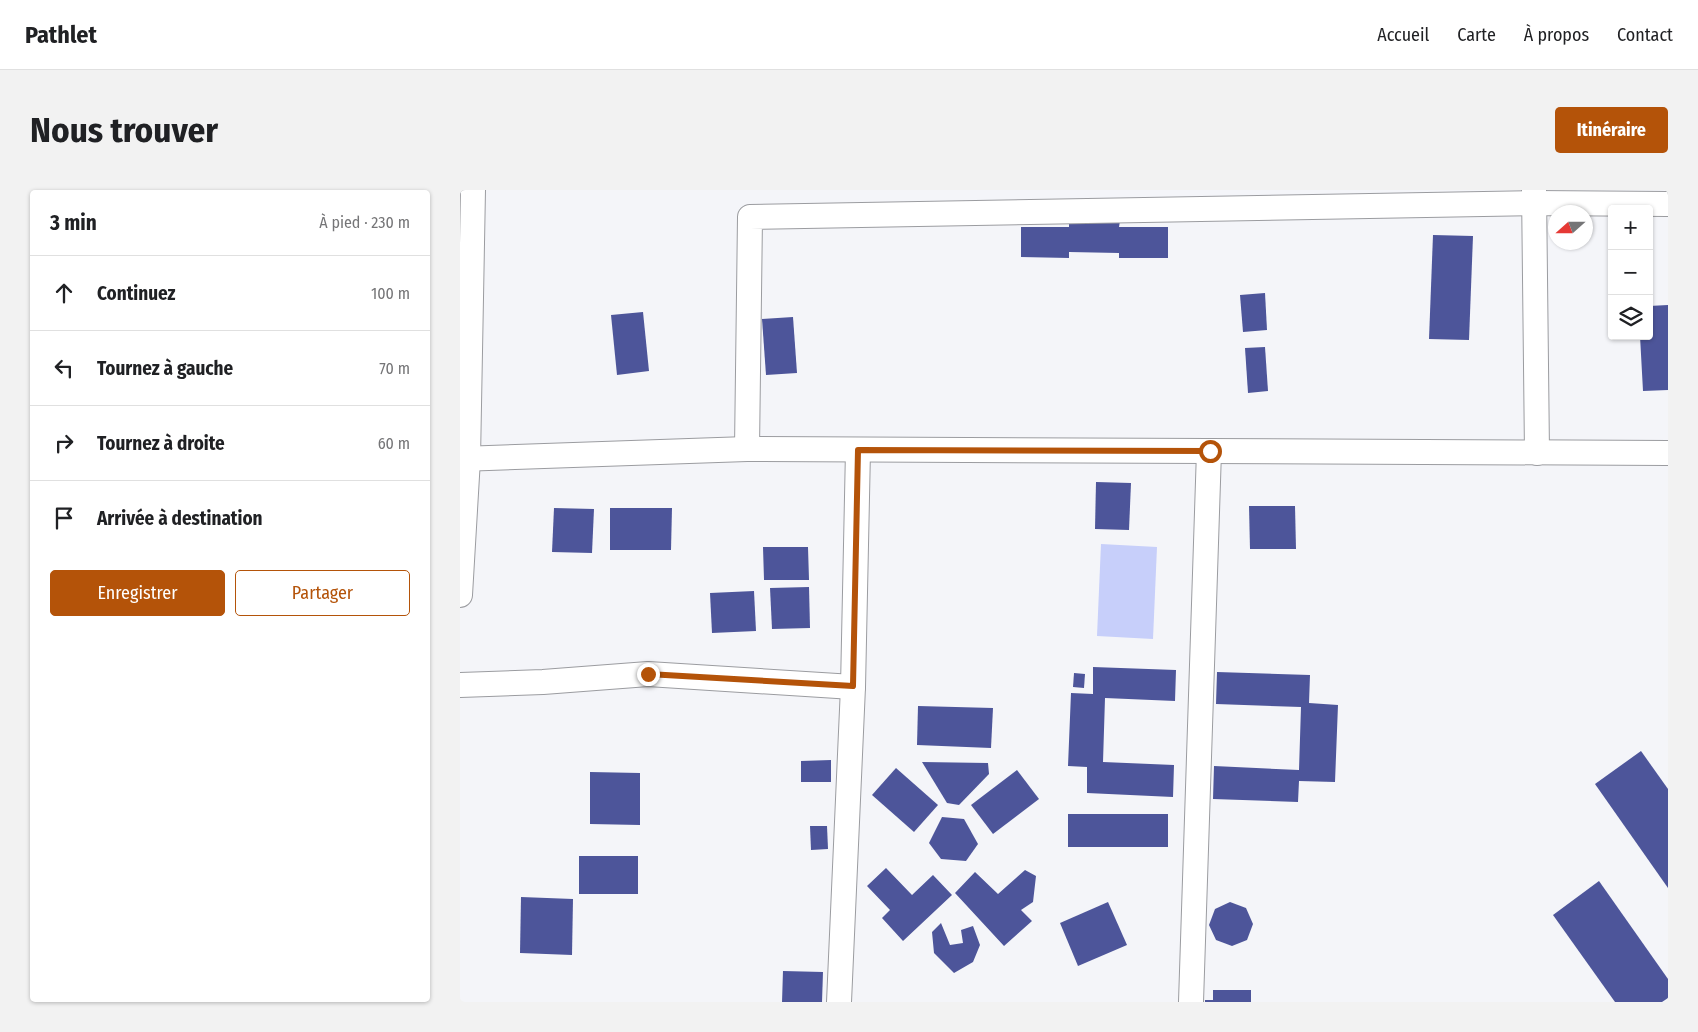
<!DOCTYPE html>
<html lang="fr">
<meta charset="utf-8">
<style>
:root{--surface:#fff;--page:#f2f2f2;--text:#202124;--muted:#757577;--line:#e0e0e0;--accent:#b45309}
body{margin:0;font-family:"Fira Sans Condensed",sans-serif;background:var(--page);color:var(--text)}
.controls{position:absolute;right:15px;top:15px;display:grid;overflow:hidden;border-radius:5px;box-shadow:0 1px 4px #0004}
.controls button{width:45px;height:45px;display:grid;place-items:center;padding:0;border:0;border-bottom:1px solid var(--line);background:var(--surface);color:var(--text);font:25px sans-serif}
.compass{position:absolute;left:1088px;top:15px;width:45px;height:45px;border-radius:50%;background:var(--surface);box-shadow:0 1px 4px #0004;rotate:249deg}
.stop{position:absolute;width:15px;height:15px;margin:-11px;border:4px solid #b45309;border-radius:50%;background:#fff}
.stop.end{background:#b45309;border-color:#fff;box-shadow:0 1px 5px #0008}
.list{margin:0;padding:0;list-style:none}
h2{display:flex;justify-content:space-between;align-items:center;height:65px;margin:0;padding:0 20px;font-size:21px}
h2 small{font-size:16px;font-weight:400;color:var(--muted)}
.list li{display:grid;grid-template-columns:32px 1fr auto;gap:15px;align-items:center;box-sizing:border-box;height:75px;padding:0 20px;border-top:1px solid var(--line)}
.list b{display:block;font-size:19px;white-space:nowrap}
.list em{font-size:16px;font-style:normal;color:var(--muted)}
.actions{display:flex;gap:10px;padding:15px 20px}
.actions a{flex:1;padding:11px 0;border:1px solid var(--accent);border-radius:5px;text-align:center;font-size:18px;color:var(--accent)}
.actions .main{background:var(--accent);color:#fff}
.icon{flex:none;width:28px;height:28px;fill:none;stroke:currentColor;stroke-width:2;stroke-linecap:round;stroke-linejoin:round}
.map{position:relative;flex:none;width:1208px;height:812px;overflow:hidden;border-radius:5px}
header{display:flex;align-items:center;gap:30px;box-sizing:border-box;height:70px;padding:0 25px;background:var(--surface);border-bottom:1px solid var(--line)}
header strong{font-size:24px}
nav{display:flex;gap:28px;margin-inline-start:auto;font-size:18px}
.intro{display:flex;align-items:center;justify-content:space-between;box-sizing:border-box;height:120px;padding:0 30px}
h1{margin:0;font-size:35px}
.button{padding:12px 22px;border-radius:5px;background:var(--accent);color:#fff;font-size:18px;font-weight:700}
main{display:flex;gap:30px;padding:0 30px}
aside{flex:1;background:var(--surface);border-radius:5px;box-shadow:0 1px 4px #0004}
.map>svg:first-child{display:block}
.green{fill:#c7cffa}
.building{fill:#4d559a}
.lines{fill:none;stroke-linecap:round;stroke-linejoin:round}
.minor-casing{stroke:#9b9ca0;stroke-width:26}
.minor{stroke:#fff;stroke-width:24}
.route{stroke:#b45309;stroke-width:6}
</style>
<header>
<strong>Pathlet</strong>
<nav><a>Accueil</a><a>Carte</a><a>À propos</a><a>Contact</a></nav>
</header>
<div class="intro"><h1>Nous trouver</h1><a class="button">Itinéraire</a></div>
<main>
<aside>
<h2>3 min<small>À pied · 230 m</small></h2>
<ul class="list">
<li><svg class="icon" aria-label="ahead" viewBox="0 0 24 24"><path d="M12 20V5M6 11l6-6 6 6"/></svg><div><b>Continuez</b></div><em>100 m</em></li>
<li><svg class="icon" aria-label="left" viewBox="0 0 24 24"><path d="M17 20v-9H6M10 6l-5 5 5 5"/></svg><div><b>Tournez à gauche</b></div><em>70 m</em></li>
<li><svg class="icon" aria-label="right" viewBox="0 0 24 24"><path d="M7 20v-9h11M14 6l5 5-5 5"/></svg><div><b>Tournez à droite</b></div><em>60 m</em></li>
<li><svg class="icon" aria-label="arrive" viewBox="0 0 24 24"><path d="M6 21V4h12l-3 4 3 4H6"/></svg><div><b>Arrivée à destination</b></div></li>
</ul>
<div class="actions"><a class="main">Enregistrer</a><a>Partager</a></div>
</aside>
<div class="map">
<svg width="1208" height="812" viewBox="0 0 1208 812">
<rect width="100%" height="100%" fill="#f4f5f9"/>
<polygon class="green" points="641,354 697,357 693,449 637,446"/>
<g class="building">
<polygon points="609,31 660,31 659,37 708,37 708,68 659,68 659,63 609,62 609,68 561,67 561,37 609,37"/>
<polygon points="973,45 1013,46 1009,150 969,149"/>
<polygon points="805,103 807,140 783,142 780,105"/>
<polygon points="1208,115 1208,200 1183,201 1180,146 1189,146 1189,116"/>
<polygon points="183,122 189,181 157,185 151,125"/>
<polygon points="333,127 337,183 306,185 302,129"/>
<polygon points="805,157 808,201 788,203 785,158"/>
<polygon points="636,292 671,293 669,340 635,339"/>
<polygon points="789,316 835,316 836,359 790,359"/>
<polygon points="94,318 134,319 132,363 92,362"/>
<polygon points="150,318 212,318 211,360 150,360"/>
<polygon points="303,357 348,357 349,390 304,390"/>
<polygon points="349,397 350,438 312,439 310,398"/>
<polygon points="294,401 296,441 252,443 250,403"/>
<polygon points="633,477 716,480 715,511 645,508 643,572 714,575 713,607 627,603 627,577 608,576 611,503 633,504"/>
<polygon points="757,482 850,485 849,513 878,515 875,592 839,591 838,612 753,609 754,576 839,580 841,517 756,514"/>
<polygon points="614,483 625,484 624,498 613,497"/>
<polygon points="458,516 533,518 531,558 457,555"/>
<polygon points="1181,561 1208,599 1208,698 1135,594"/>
<polygon points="371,570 371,592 341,592 341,571"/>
<polygon points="462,572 528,573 529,584 499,615 487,613"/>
<polygon points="436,578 478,615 454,642 412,605"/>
<polygon points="557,580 579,609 533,644 511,615"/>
<polygon points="130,582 180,583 180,635 130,634"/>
<rect x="608" y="624" width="100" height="33"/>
<polygon points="482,627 504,629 518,654 506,671 481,669 469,653"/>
<polygon points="350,636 367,636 368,659 351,660"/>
<rect x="119" y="666" width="59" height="38"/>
<polygon points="426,678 452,705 473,685 492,705 443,751 422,728 430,720 407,696"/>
<polygon points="565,680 576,686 573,712 561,720 572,731 544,756 495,703 515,682 538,704"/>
<polygon points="1139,691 1208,789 1208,808 1202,812 1155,812 1093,725"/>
<polygon points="61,707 113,709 112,765 60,763"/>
<polygon points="648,712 667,755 618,776 600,733"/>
<polygon points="770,712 786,718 793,734 787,750 772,756 756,750 749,735 755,719"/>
<polygon points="481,733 490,755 503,753 501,740 513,736 520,755 513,772 494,783 474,763 472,742"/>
<polygon points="323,781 363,782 362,812 322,812"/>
<polygon points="753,800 791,800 791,812 745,812 745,810 753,810"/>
</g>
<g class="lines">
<defs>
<g id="minor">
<polyline points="1074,0 1077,263"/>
<polyline points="287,259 290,27 1075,13 1208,14"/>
<polyline points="0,269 287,259 1208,263"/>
<polyline points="0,405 8,269 13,0"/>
<polyline points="0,495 83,492 188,484 393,497"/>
<polyline points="379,812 393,497 398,260"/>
<polyline points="731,812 749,261"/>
</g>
</defs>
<use href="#minor" class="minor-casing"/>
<use href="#minor" class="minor"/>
</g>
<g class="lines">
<polyline class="route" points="188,484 393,496 398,260 750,261"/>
</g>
</svg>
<div class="controls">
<button>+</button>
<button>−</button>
<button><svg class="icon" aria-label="layers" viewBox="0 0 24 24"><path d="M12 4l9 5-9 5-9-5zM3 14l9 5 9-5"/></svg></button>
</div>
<svg class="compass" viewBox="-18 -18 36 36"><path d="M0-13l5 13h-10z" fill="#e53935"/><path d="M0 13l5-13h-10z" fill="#757577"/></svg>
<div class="stop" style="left:750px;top:261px"></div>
<div class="stop end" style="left:188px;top:484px"></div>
</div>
</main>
